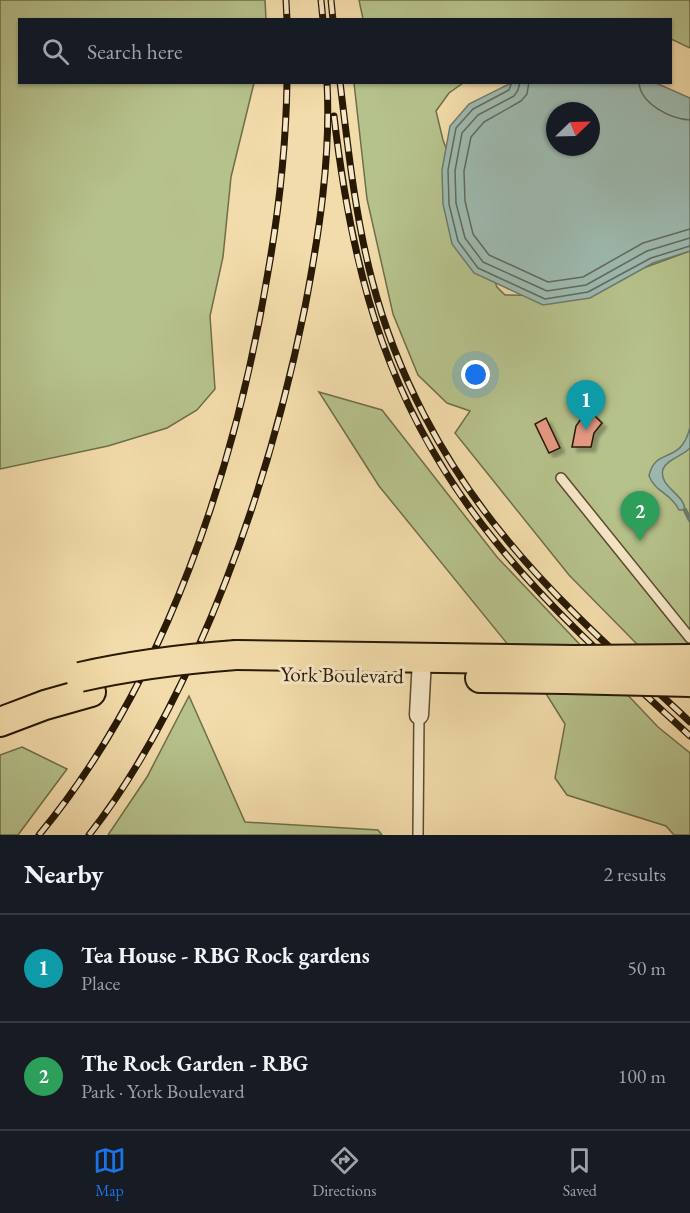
<!DOCTYPE html>
<meta charset="utf-8">
<style>
:root{--surface:#171b24;--page:#242831;--text:#f1f3f6;--muted:#9ea1a6;--line:#363941;--accent:#1a73e8}
body{margin:0;font-family:"EB Garamond",serif;background:var(--page);color:var(--text)}
.compass{position:absolute;left:546px;top:102px;width:54px;height:54px;border-radius:50%;background:var(--surface);box-shadow:0 2px 4px #0004;rotate:67deg}
.you{position:absolute;left:476px;top:375px;width:21px;height:21px;margin:-15px;border:4px solid #fff;border-radius:50%;background:#1a73e8;box-shadow:0 0 0 9px #1a73e833}
.badge{display:grid;place-items:center;width:39px;height:39px;border-radius:50%;background:var(--accent);color:#fff;font-size:20px;font-weight:700}
.pin{position:absolute;translate:-50% -50px;filter:drop-shadow(0 2px 3px #0008)}
.pin::after{content:'';position:absolute;top:32px;width:21px;height:18px;background:inherit;clip-path:polygon(0 0,100% 0,50% 100%)}
.list{margin:0;padding:0;list-style:none}
h2{display:flex;justify-content:space-between;align-items:center;height:78px;margin:0;padding:0 24px;font-size:26px}
h2 small{font-size:20px;font-weight:400;color:var(--muted)}
.list li{display:grid;grid-template-columns:39px 1fr auto;gap:18px;align-items:center;box-sizing:border-box;height:108px;padding:0 24px;border-top:2px solid var(--line)}
.list b{display:block;font-size:22px;white-space:nowrap}
.list p{margin:0;font-size:20px;white-space:nowrap;color:var(--muted)}
.list em{font-size:20px;font-style:normal;color:var(--muted)}
.icon{flex:none;width:33px;height:33px;fill:none;stroke:currentColor;stroke-width:2;stroke-linecap:round;stroke-linejoin:round}
.map{position:relative;flex:none;width:690px;height:835px;overflow:hidden}
.search{position:absolute;background:var(--surface);box-shadow:0 2px 4px #0004;left:18px;right:18px;top:18px;height:66px;display:flex;align-items:center;gap:15px;box-sizing:border-box;padding:0 21px;border-radius:0px;color:var(--muted);font-size:22px}
.sheet{height:294px;background:var(--surface)}
nav{display:flex;justify-content:space-around;align-items:center;box-sizing:border-box;height:84px;border-top:2px solid var(--line);background:var(--surface);font-size:16px;color:var(--muted)}
nav a{display:grid;justify-items:center;gap:3px}
nav .on{color:var(--accent)}
.map>svg:first-child{display:block}
.green{fill:#b6c28c;stroke:#6f6e48;stroke-width:1.5}
.water{fill:#9dbab1;stroke:#6e7a6c;stroke-width:1.5;fill-rule:evenodd}
.lines{fill:none;stroke-linecap:round;stroke-linejoin:round}
.shore{stroke:#626a5b;stroke-width:1.5}
.stream{stroke:#6e7a6c;stroke-width:4.5}
.building{fill:#e69a84;stroke:#281905;stroke-width:1.5;filter:url(#shadow)}
.lane-casing{stroke:#5b4a2e;stroke-width:12}
.street-casing{stroke:#5b4a2e;stroke-width:21}
.primary-casing{stroke:#281905;stroke-width:32}
.lane{stroke:#f7e8c8;stroke-width:9}
.street{stroke:#f7e8c8;stroke-width:18}
.primary{stroke:#f3dcab;stroke-width:28}
.rail-casing{stroke:#281905;stroke-width:7}
.rail{stroke:#f7e8c8;stroke-width:4.5;stroke-dasharray:14;stroke-linecap:butt}
.primary-bridge-casing{stroke:#281905;stroke-width:32;stroke-linecap:butt}
.primary-bridge{stroke:#f3dcab;stroke-width:28}
.labels{text-anchor:middle;stroke-width:6;stroke-linejoin:round;paint-order:stroke}
.street-label{font-size:21px;fill:#281905;stroke:#f7e8c8}
</style>
<div class="map">
<svg width="690" height="835" viewBox="0 0 690 835">
<defs>
<filter id="shadow"><feDropShadow dx="4.5" dy="4.5" stdDeviation="1.5" flood-color="#0004"/></filter>
</defs>
<rect width="100%" height="100%" fill="#f3dcab"/>
<filter id="stains"><feTurbulence type="fractalNoise" baseFrequency=".00333" numOctaves="4"/><feColorMatrix values="0 0 0 0 .2 0 0 0 0 .09 0 0 0 0 .02 0 0 0 .5 -.17"/></filter>
<radialGradient id="worn" r=".72"><stop offset=".6" stop-color="#630" stop-opacity="0"/><stop offset="1" stop-color="#630" stop-opacity=".3"/></radialGradient>
<g class="green">
<polygon points="0,0 265,0 266,19 20,20 20,82 254,83 231,177 223,257 210,316 215,389 197,410 167,428 108,446 0,469"/>
<polygon points="359,0 690,0 690,48 671,39 670,20 363,19"/>
<polygon points="354,83 463,83 449,93 436,111 443,140 497,287 505,295 567,296 690,251 690,698 569,575 455,433 470,411 447,403 418,375 393,314 367,199"/>
<polygon points="319,392 382,410 497,557 658,727 690,753 690,835 674,835 666,826 567,795 555,778 565,724 540,684 379,486"/>
<polygon points="189,696 245,822 378,830 382,835 108,835 147,777"/>
<polygon points="22,747 67,769 18,835 0,835 0,755"/>
</g>
<g class="water">
<path d="M511,83H656L690,98V251L653,263L590,298L543,305L474,273L452,244L443,204L442,170L450,126L469,104ZM555,111H591V147H555Z"/>
<path d="M690,427V448C683,456 667,459 663,469C658,487 685,494 685,510H679C671,493 656,493 649,476C655,446 681,466 690,427Z"/>
</g>
<g class="lines">
<g class="shore">
<polyline points="512,82 509,90 473,109 456,128 448,170 449,204 458,241 478,268 545,299 588,292 651,258 690,246"/>
<polyline points="520,82 518,90 514,96 478,115 462,133 455,171 456,203 465,238 483,262 547,291 586,285 647,251 690,238"/>
<polyline points="529,82 527,94 521,101 484,122 471,137 464,171 465,201 473,234 489,255 548,282 583,277 643,243 690,229"/>
<path d="M639,82C640,104 671,119 690,120"/>
</g>
<polyline class="stream" points="685,510 690,520"/>
</g>
<g class="building">
<polygon points="588,409 602,423 594,433 591,447 572,447 576,426"/>
<polygon points="546,418 560,448 549,453 535,424"/>
</g>
<g class="lines">
<defs>
<g id="lane">
<polyline points="561,478 690,638"/>
<polyline points="418,835 419,715"/>
</g>
<polyline id="street" points="419,715 422,659"/>
<g id="primary">
<polyline points="236,655 575,660"/>
<polyline points="480,678 565,679"/>
<polyline points="0,722 45,705 91,692"/>
</g>
</defs>
<use href="#lane" class="lane-casing"/>
<use href="#street" class="street-casing"/>
<use href="#primary" class="primary-casing"/>
<use href="#lane" class="lane"/>
<use href="#street" class="street"/>
<use href="#primary" class="primary"/>
<defs>
<g id="rail">
<polyline points="286,0 287,20"/>
<polyline points="321,0 323,20"/>
<polyline points="331,0 333,20"/>
<path d="M340,82C348,148 355,215 372,280C396,373 443,462 504,536C559,604 626,662 690,722"/>
<path d="M334,116C353,280 389,410 495,541C552,612 623,674 690,736"/>
<path d="M39,835C166,682 236,466 268,272C279,210 286,146 287,82"/>
<path d="M89,835C133,779 167,716 196,652C246,541 281,426 305,307C319,234 331,158 327,82"/>
</g>
</defs>
<use href="#rail" class="rail-casing"/>
<use href="#rail" class="rail"/>
<defs>
<g id="primary-bridge">
<polyline points="575,660 690,659"/>
<path d="M80,677C133,665 181,659 236,655"/>
<polyline points="565,679 690,682"/>
</g>
</defs>
<use href="#primary-bridge" class="primary-bridge-casing"/>
<use href="#primary-bridge" class="primary-bridge"/>
</g>
<g class="labels">
<g class="street-label">
<text transform="translate(342 675) rotate(1)" y="7">York Boulevard</text>
</g>
</g>
<rect width="100%" height="100%" filter="url(#stains)"/>
<rect width="100%" height="100%" fill="url(#worn)"/>
</svg>
<svg class="compass" viewBox="-18 -18 36 36"><path d="M0-13l5 13h-10z" fill="#e53935"/><path d="M0 13l5-13h-10z" fill="#9ea1a6"/></svg>
<div class="you"></div>
<div class="pin badge" style="left:586px;top:430px;background:#0f9aa8">1</div>
<div class="pin badge" style="left:640px;top:541px;background:#2e9e5b">2</div>
<div class="search"><svg class="icon" aria-label="search" viewBox="0 0 24 24"><circle cx="10" cy="10" r="6"/><path d="M15 15l6 6"/></svg>Search here</div>
</div>
<section class="sheet">
<h2>Nearby<small>2 results</small></h2>
<ul class="list">
<li><span class="badge" style="background:#0f9aa8">1</span><div><b>Tea House - RBG Rock gardens</b><p>Place</p></div><em>50 m</em></li>
<li><span class="badge" style="background:#2e9e5b">2</span><div><b>The Rock Garden - RBG</b><p>Park · York Boulevard</p></div><em>100 m</em></li>
</ul>
</section>
<nav>
<a class="on"><svg class="icon" aria-label="map" viewBox="0 0 24 24"><path d="M3 6l6-2 6 2 6-2v14l-6 2-6-2-6 2zM9 4v14M15 6v14"/></svg>Map</a>
<a><svg class="icon" aria-label="directions" viewBox="0 0 24 24"><path d="M12 3l9 9-9 9-9-9zM9 14v-3h6M13 9l2 2-2 2"/></svg>Directions</a>
<a><svg class="icon" aria-label="saved" viewBox="0 0 24 24"><path d="M7 4h10v16l-5-4-5 4z"/></svg>Saved</a>
</nav>
